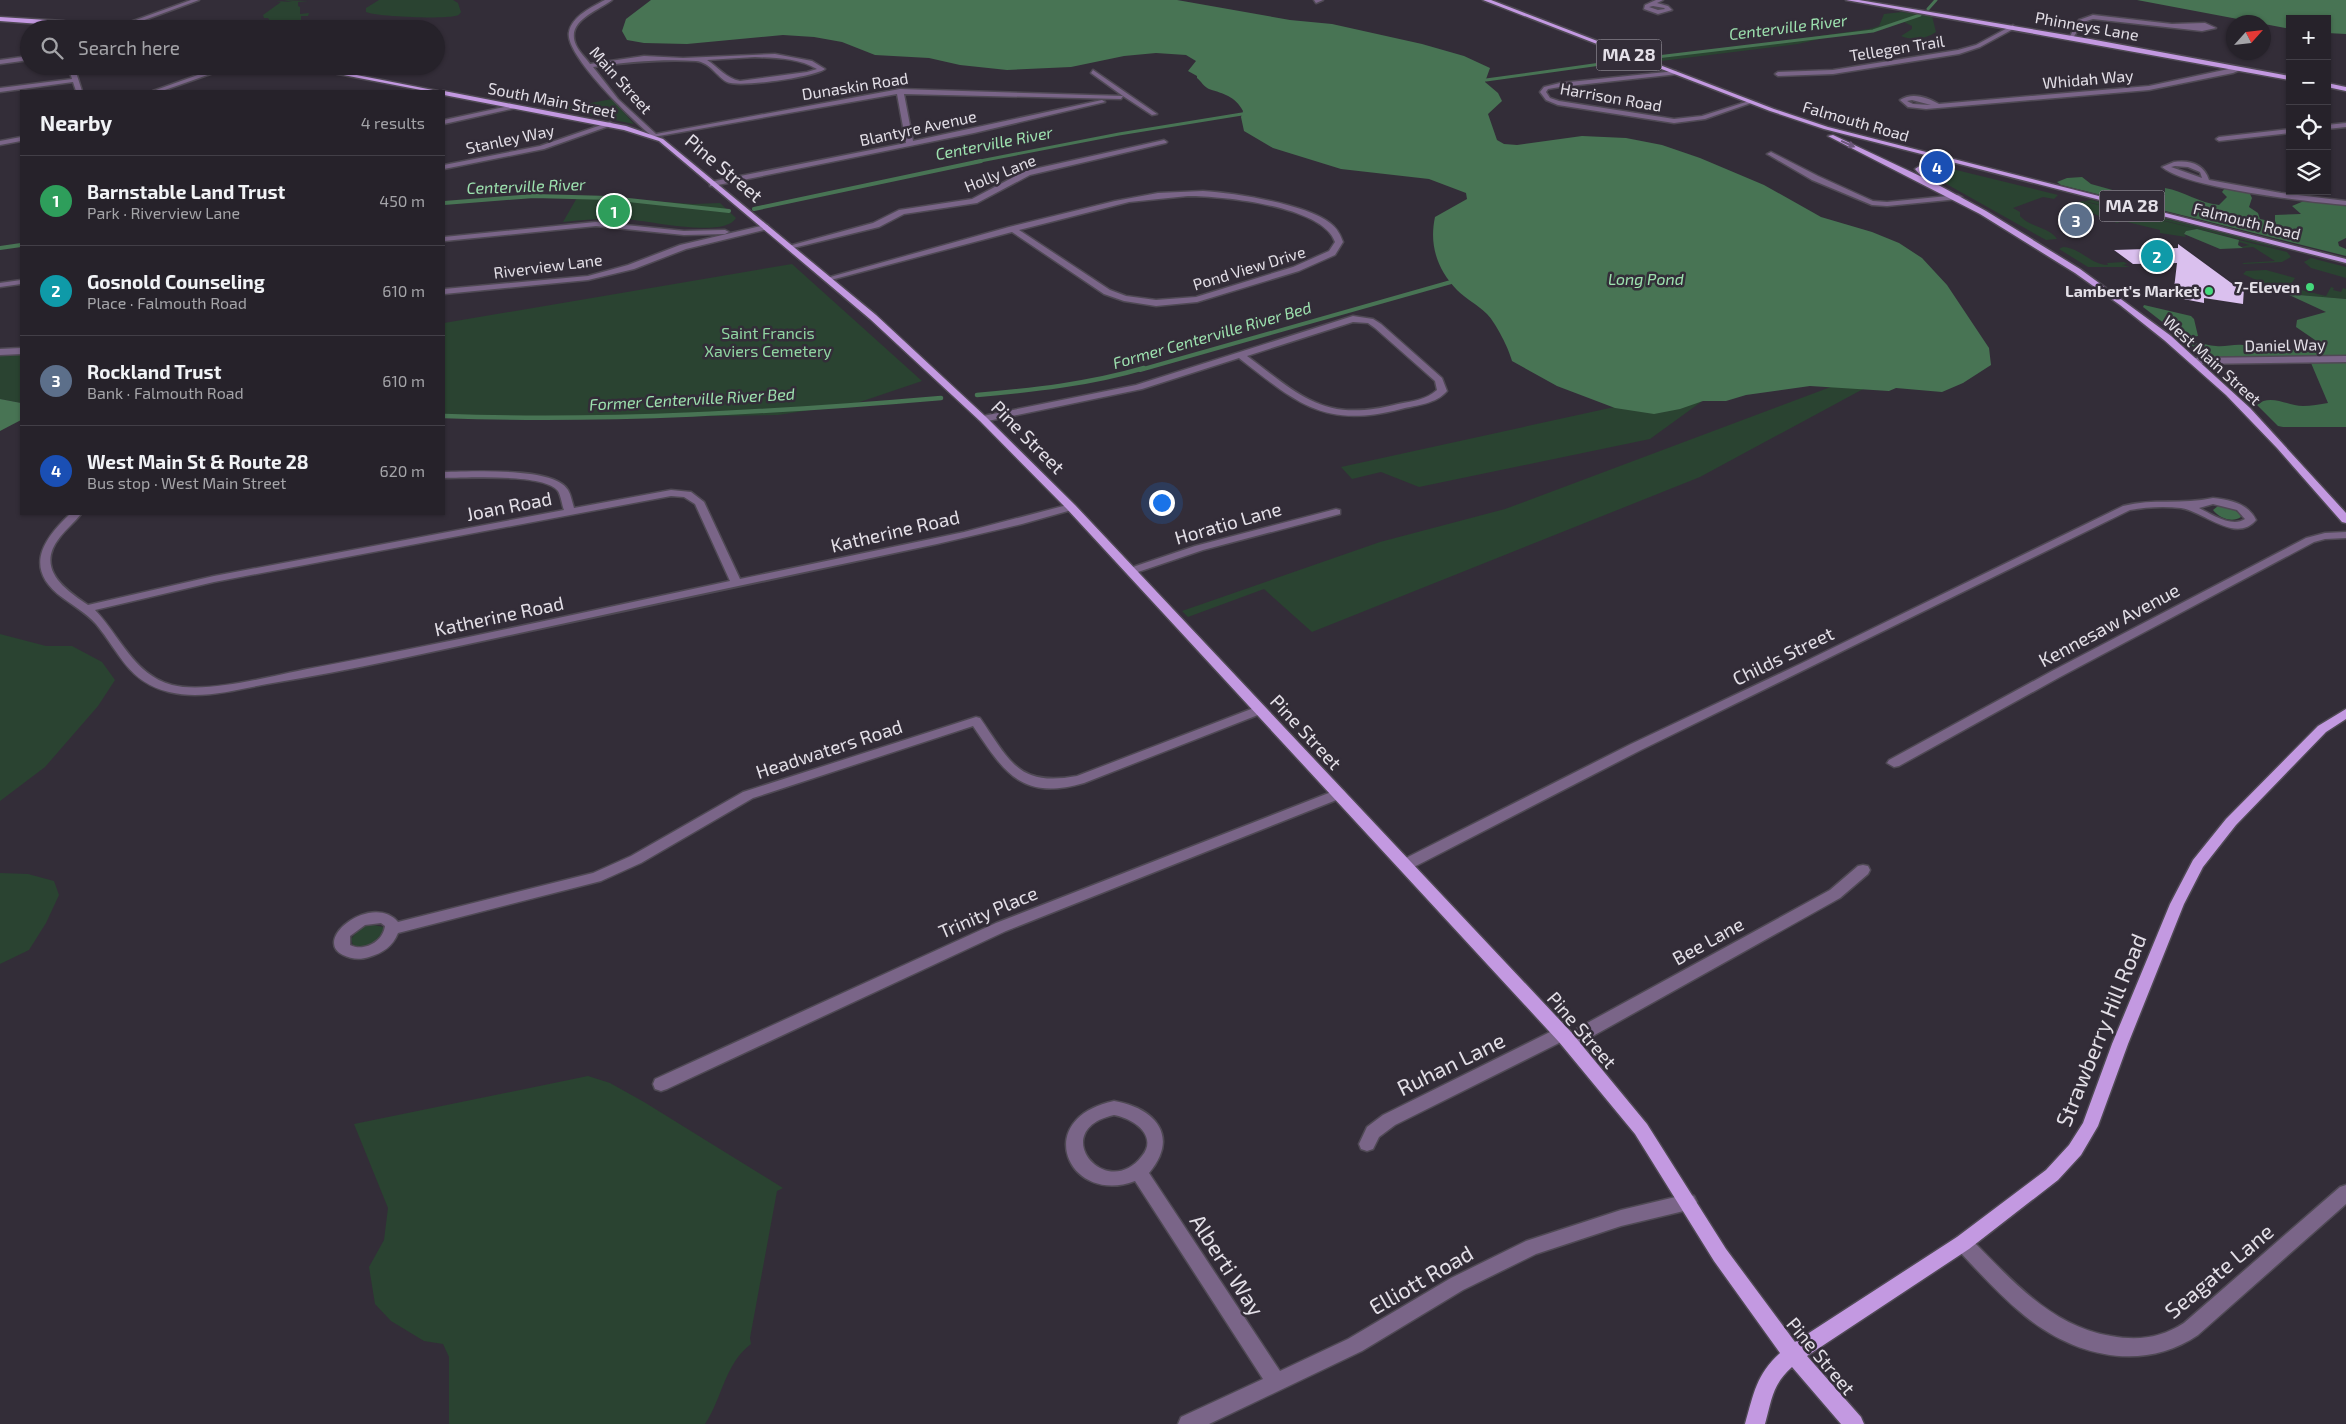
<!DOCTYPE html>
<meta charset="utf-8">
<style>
:root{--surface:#26222a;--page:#322f36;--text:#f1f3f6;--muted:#a4a4a8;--line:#423f47;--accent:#44d77b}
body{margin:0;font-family:"Exo 2",sans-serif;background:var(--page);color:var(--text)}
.controls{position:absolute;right:15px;top:15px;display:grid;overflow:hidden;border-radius:0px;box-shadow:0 1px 4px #0004}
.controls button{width:45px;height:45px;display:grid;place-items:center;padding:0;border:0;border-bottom:1px solid var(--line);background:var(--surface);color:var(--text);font:25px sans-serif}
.compass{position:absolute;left:2226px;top:15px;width:45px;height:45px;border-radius:50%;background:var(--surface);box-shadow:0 1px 4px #0004;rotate:63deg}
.you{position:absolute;left:1161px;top:502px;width:18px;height:18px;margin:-12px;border:4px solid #fff;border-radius:50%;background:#1a73e8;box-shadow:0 0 0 8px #1a73e833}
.badge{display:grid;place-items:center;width:32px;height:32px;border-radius:50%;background:var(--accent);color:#fff;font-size:16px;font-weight:700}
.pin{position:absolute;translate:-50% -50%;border:2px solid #fff;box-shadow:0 1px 5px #0006}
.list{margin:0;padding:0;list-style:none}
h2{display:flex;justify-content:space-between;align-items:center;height:65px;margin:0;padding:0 20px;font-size:21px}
h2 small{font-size:16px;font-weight:400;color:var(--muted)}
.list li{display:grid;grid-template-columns:32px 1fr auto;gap:15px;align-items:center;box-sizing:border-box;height:90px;padding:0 20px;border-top:1px solid var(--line)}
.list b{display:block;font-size:19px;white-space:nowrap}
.list p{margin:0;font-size:16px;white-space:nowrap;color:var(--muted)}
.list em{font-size:16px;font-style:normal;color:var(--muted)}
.icon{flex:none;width:28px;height:28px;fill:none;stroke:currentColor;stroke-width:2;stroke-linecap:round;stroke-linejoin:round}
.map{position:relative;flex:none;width:2346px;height:1424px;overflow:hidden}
.search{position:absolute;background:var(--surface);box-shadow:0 1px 4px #0004;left:20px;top:20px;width:425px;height:55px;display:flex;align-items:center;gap:12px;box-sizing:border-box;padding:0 18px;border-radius:28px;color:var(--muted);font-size:19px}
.panel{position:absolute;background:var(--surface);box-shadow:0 1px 4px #0004;left:20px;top:90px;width:425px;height:425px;border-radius:0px}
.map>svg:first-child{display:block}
.green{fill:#2a4331}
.forest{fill:#3f6a4b}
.water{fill:#487454}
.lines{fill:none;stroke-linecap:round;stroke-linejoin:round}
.stream-far2{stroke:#487454;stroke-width:3}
.stream-far1{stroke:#487454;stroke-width:4}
.stream{stroke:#487454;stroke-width:4.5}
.building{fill:#dac0ee}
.minor-casing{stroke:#4f4954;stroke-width:3}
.major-casing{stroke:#4f4954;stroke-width:3}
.minor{fill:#7a6588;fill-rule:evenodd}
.major{fill:#c399e1;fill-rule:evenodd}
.oneway{fill:#6d587c}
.poi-dot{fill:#44d77b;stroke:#332d38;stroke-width:2}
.labels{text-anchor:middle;stroke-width:5;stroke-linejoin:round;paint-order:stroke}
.far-street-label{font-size:16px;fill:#e3dfe7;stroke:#332d38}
.far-water-label{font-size:16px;font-style:italic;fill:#9de2af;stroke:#332d38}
.far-poi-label{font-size:16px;font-weight:bold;fill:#e3dfe7;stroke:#332d38;text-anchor:end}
.far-park-label{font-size:16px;fill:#90d5a2;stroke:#332d38}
.shield{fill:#332d38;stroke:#aeaab2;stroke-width:1}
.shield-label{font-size:18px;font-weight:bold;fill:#e3dfe7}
.street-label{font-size:19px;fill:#e3dfe7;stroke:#332d38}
.near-street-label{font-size:22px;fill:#e3dfe7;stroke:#332d38}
</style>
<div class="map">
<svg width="2346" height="1424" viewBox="0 0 2346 1424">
<rect width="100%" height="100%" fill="#332d38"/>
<g class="green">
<path d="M284,0L308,1L298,2V6L300,7V14L309,13L308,16H301V23L308,24H299V29C292,29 283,29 276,27L281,25C276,23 271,25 265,22L270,21L268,18H264L263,15L281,2L276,1L292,2Z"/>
<path d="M379,0H453L458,3L461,12C459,15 459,15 455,16C442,19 378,17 366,12V8Z"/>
<path d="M1902,12L1932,16L1936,32C1926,39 1912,41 1901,36L1912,29V26L1904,22L1869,33L1828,37L1798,44L1661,61L1655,59L1869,29L1879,26L1884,14Z"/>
<polygon points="612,99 634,124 558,109"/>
<path d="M1944,167L2058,195L2054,199L2043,197L2013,208L2020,212V216C2029,227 2050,227 2057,239L2046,240L1934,177V170Z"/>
<path d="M578,196L694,204L720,203L736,218C724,239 647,220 624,219C604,218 583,220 563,222Z"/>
<polygon points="2092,200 2266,244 2284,250 2084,201"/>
<polygon points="2082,201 2197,229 2186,231 2184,234 2186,237 2160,233 2160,230 2123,221 2117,223 2074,206"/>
<polygon points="2239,240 2287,252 2291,257 2282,262 2244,264 2242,263 2275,261 2253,247 2243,248 2241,247 2249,245 2239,242"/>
<path d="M2063,247C2081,248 2091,265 2108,265L2107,263L2124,262L2127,264L2122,265L2130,267H2088L2059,249Z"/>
<polygon points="2311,258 2346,267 2346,278 2311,268 2304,262"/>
<polygon points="792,264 922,381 857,403 778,415 521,419 444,415 444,323"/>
<polygon points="2266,270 2295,278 2289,287 2326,296 2331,287 2334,288 2333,290 2341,292 2343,288 2346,289 2346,299 2287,294 2243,274 2246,271"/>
<polygon points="21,354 21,403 0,399 0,355"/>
<polygon points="1836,385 1865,388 1700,477 1312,632 1264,589 1188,617 1182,611 1380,542 1505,509"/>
<polygon points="1694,396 1701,402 1650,439 1419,487 1381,472 1352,479 1341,467 1619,406"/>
<polygon points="0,634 46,646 72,646 102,662 115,680 98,706 45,767 0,801"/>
<polygon points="0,873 28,874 54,881 59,895 46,923 29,950 0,964"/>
<path d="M370,924L383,927C387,942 364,951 353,945L351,939L360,928Z"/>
<path d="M588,1076L610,1083L644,1102L783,1188L777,1191L750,1338L751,1344C724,1365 723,1397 705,1424H449V1357L443,1344L424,1341L391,1321L375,1304L369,1267L384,1240L388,1208L354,1124Z"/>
</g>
<g class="forest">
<path d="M2082,177L2091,184L2148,200L2165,192V188C2184,191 2199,203 2219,205L2227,197L2222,192L2225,188L2249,192L2252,198L2249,207L2258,213L2260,219L2275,222V215L2301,214L2292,206L2304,201L2346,205V238L2338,242L2339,246L2346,249V256L2061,185L2057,182L2067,178Z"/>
<polygon points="2197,229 2239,240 2238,245 2243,248 2220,249 2184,234 2186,231"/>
<path d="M2287,294L2346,299V357L2211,358L2191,345C2197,340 2207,346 2216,346C2225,347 2234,344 2243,345C2267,346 2288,354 2312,347L2315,340L2296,327L2297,320L2326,312Z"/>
<polygon points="2144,305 2191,316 2194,319 2198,336 2184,338 2179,335 2147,310 2143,307"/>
<path d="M2311,363H2346V427H2283L2278,426L2257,405C2270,393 2288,406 2303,406C2311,406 2320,404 2328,403Z"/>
<path d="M2218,506C2227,507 2237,508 2241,517C2232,523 2219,518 2213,510Z"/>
</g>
<g class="water">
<path d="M651,0H1177L1290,20L1332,24L1422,44L1464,56L1490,68L1485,82L1498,93L1502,101L1488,114L1497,140L1504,144L1517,145L1582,136L1626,138L1662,145L1700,158L1764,185L1821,217L1872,232L1899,243L1922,258L1947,285L1989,348L1991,365L1963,383L1942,392L1896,388L1889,391L1810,386L1746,395L1726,401H1703L1680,409L1654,414L1615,408L1557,386L1512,361C1509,349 1496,323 1487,314C1478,305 1466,299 1457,290C1437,269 1429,245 1435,217L1467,199L1466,193L1429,179L1341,169L1273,148L1244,131L1241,117L1243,111C1235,96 1224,94 1209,89C1204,87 1201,81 1197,78V76L1188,71L1196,61L1186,55L1156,53L1124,56L1071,67L1007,70L960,65L929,58L875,55L842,42L814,37L783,35L687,44L644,43L627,40L622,31L626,19Z"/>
<polygon points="2137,0 2346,0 2346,34 2327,33 2327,19 2290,19 2290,29"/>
<polygon points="0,399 21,403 21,420 0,431"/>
</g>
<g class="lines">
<g class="stream-far2">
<polyline points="1928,9 1936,0"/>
<polyline points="1657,57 1873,31 1920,15"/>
<polyline points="1486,80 1622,61"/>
<polyline points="975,162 1119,134 1242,114"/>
</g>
<g class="stream-far1">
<polyline points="444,203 534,196 610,198 729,211"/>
<polyline points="754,209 981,161"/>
<polyline points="0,248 21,245"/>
<polyline points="1140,370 1451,282"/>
</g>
<g class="stream">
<path d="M977,395C1034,390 1089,384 1144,368"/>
<path d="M444,416C610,422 775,412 941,398"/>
</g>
</g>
<polygon class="building" points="2178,244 2234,285 2244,288 2243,304 2204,298 2204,303 2173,297 2177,263 2133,264 2114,250 2178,248"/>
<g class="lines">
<defs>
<g id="minor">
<polygon points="191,0 199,0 120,29 111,29"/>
<path d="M605,0H612C598,11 565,21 576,45C579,52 586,58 590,64L644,56L683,58L775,54L812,61L825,69C814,77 739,88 727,82C717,77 710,62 696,61C661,59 628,62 593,67L618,99L656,134L900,89L1123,96L1091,73L1093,70L1157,114L1152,115L1123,96L1121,99L904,94L913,141L1102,100L1105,102L974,133L713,186H710V182L906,143L897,94L653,137C634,121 564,55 569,32C572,16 592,7 605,0ZM755,57C777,58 798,58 817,69L807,72L740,81C727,79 718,67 707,60Z"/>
<polygon points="1314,0 1323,0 1316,3"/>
<path d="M1656,0H1663L1657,3L1668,6L1672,10L1658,14L1644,9L1645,5ZM1653,6L1664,8L1665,9L1658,10L1649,7Z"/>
<polygon points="2093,15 2172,24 2205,23 2216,28 2202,31 2093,19 2083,22 2073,38 2069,38 2079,20"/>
<polygon points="2013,25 2015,28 1980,47 1959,54 1833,74 1778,76 1775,74 1778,72 1833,70 1958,50 1976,45"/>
<polygon points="29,56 29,60 0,64 0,60"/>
<polygon points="68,66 74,66 82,91 76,91 73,82 0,92 0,88 72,79"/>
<polygon points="223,66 233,66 162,91 153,91"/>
<path d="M2238,67L2240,70L2233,73L2149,90L1926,109L1908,107L1900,100C1912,92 1927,97 1939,104L2149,86ZM1912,100L1931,105L1913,104L1907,101Z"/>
<polygon points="1676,71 1678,74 1560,87 1548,89 1546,92 1550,98 1559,101 1674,119 1702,116 1749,101 1754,102 1705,119 1674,123 1558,105 1546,100 1540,92 1544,87 1560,83"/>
<polygon points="514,105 516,106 516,108 444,124 444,120"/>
<polygon points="610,122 613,124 612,125 544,149 444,169 444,165 540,146"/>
<polygon points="2346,123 2346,127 2327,129 2327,125"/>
<polygon points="2290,129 2290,133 2219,141 2216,139 2219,137"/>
<polygon points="21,137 21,141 0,145 0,141"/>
<polygon points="1164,140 1167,142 1166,143 1030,175 977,203 904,214 879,227 789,249 785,247 873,223 899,210 972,199 1025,171"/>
<polygon points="1771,152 1818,176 1873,201 1887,202 1958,195 1962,197 1958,199 1887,206 1872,205 1812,180 1769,155 1767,154"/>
<path d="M2174,162C2190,160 2204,164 2209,180L2281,193L2346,201V205C2311,202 2185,188 2162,167ZM2175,166L2188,167L2200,172L2202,178L2171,167Z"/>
<path d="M1203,191C1235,193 1306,204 1330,223C1337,228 1340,234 1343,242L1335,255L1299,271L1197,302L1156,306L1124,301L1104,294L1012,232L827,281L823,279L1009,227L1115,201L1158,193ZM1188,196C1222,196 1323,206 1335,242L1329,251L1293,267L1196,297L1156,300L1126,296L1110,290L1019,230L1129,202Z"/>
<polygon points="596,222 684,231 725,230 729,232 725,234 684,235 596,226 444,241 444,237"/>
<polygon points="765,225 768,225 768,229 686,249 634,269 588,280 444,294 444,289 588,276 628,265 680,245"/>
<polygon points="21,280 21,284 0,287 0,283"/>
<path d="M1353,316L1373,319L1381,324L1442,378L1447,391C1436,404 1417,405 1401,409C1324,429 1297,403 1239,358L1142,389L983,422L978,419L983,416L1136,385ZM1353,322L1368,323L1375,328L1435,381L1437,390C1426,400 1412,401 1398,404C1325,423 1302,397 1247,356Z"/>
<polygon points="21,348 21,354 0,355 0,349"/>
<polygon points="2346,356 2346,362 2194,364 2189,361 2194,358"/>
<path d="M444,472C469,472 554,466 568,490C571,495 572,502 574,508L671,490L691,492L704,502L740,579L964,532L1071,504L1076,507L1075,509L1022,524L937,544C756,582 575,621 394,660C352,669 309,677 267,684C235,690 201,700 169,692C128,682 120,653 96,624C86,613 75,607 63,598C24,570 41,541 70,514H81C75,522 66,529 60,537C35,568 64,589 88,605L214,576L564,510C562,505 561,496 558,491C544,473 467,478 444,478ZM671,496L684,497L695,504L730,581C589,611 448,643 307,669C271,676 207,694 172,685C134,675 120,636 95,610L214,582Z"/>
<path d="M2213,498C2230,500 2248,503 2256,520C2236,544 2203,511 2181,508C2164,506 2146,507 2130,510L1641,750L1410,869H1400L1398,865L1400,861L1631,744L1800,664L2123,506C2153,498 2183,505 2213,498ZM2213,504L2237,510L2245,519C2232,528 2211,514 2199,508Z"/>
<polygon points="1336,509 1340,510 1340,514 1203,550 1135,573 1131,574 1125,571 1127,569 1195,546"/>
<polygon points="2346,532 2346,538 2325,539 2314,542 2060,677 1899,766 1894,767 1887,763 1889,760 2052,671 2306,538 2325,533"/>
<path d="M1259,706L1265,710L1263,713L1084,783C1021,801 1005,773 973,726L753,798L641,863L601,881L398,933C393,946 383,953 369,957C360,960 351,959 343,955C311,939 373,892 398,922L593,873L631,856L743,792L976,717L980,718C1010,761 1018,787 1077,776ZM381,923L385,926C383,942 364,952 350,945V936L365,925Z"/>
<polygon points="1339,789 1344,791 1346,794 1344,797 1006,931 667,1089 661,1091 655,1089 653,1084 655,1079 996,923"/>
<polygon points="1863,865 1868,866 1870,870 1868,874 1840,898 1575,1046 1569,1047 1563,1046 1561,1042 1395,1125 1379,1137 1373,1149 1367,1151 1361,1149 1359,1144 1367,1127 1383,1115 1556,1029 1562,1028 1568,1029 1569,1033 1830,890 1858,866"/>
<path d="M1114,1101C1155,1108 1180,1136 1149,1173L1280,1371L1348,1339L1451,1278L1526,1241L1621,1210L1688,1194L1694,1196L1697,1202L1694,1208L1688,1210L1621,1226L1536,1254L1463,1290L1362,1351L1209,1424H1178L1181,1417L1263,1379L1135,1181C1069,1206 1030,1119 1114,1101ZM1114,1115C1132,1118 1159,1135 1142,1156C1106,1203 1046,1130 1114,1115Z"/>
<path d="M2346,1185V1204L2198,1335C2142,1373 2074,1356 2025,1316C2000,1296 1979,1272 1957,1249L1954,1243L1957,1237L1963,1235L1969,1237C2011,1279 2050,1326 2111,1336C2138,1341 2161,1338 2184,1323L2340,1187Z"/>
</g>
<g id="major">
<polygon points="1483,0 1491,0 1774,109 1828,127 2346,259 2346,263 1940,159 1923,169 1931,181 1986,211 2080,269 2171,336 2250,408 2346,513 2346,523 2342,522 2277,448 2226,395 2164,340 2120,305 2075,273 1980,214 1828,136 1833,135 1922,177 1915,169 1933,157 1824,129 1770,111"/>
<polygon points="1846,0 1859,0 2090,39 2290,76 2290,80"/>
<polygon points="0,17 63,21 107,29 0,21"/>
<polygon points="297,66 311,66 438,91 426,91"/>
<polygon points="2327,83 2346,87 2346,91 2327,87"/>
<path d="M443,91H444L626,126L663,139L876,315L986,417L1075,505L1571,1032L1647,1124L1726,1249L1795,1342L1957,1237L2046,1170L2069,1145L2083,1123L2112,1044L2170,904L2193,860L2226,819L2318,726L2346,709V719L2326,732L2236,825L2203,867L2184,904L2128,1044L2098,1126L2081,1155L2058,1180L1969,1249L1807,1356L1861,1417L1864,1424H1841L1792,1367C1772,1385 1772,1399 1765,1424H1745C1754,1393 1756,1375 1780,1353L1714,1261L1635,1134L1559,1042L1067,509L980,421L870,319L659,141L624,130L444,95Z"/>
</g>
</defs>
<use href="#minor" class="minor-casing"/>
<use href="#major" class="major-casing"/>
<use href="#minor" class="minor"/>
<use href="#major" class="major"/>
</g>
<defs><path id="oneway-solid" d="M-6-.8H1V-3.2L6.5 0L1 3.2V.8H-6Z" transform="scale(1.25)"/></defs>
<use class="oneway" href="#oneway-solid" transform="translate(1848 144) rotate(24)"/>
<g class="poi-dot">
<circle cx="2310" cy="287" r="5"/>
<circle cx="2209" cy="291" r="5"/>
</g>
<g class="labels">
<g class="far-street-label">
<text transform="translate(2087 26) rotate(10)" y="6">Phinneys Lane</text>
<text transform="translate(1897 48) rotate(-9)" y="6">Tellegen Trail</text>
<text transform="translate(2088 79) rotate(-5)" y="6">Whidah Way</text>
<text transform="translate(621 80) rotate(48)" y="6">Main Street</text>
<text transform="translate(855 86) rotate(-9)" y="6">Dunaskin Road</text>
<text transform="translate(1611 97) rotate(10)" y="6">Harrison Road</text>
<text transform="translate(552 100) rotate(11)" y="6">South Main Street</text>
<text transform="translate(1856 121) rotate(16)" y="6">Falmouth Road</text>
<text transform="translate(918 128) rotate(-12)" y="6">Blantyre Avenue</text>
<text transform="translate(510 139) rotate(-12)" y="6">Stanley Way</text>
<text transform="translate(1000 173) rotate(-22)" y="6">Holly Lane</text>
<text transform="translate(2247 221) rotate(14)" y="6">Falmouth Road</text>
<text transform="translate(548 266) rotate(-7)" y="6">Riverview Lane</text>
<text transform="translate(1249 268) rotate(-17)" y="6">Pond View Drive</text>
<text transform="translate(2285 345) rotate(-1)" y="6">Daniel Way</text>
<text transform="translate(2212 360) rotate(42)" y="6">West Main Street</text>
</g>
<g class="far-water-label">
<text transform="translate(1788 27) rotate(-7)" y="6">Centerville River</text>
<text transform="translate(994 143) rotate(-11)" y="6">Centerville River</text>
<text transform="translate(526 186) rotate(-2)" y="6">Centerville River</text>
<text x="1646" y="285">Long Pond</text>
<text transform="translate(1212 335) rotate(-16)" y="6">Former Centerville River Bed</text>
<text transform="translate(692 399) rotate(-3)" y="6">Former Centerville River Bed</text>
</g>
<g class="far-poi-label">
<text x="2300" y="293">7-Eleven</text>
<text x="2199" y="297">Lambert's Market</text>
</g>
<g class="far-park-label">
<text x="768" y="339">Saint Francis<tspan x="768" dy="18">Xaviers Cemetery</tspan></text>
</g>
<g class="shield">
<rect x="1596.5" y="39.5" width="65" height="31" rx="4"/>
<rect x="2099.5" y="190.5" width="65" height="31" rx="4"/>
</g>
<g class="shield-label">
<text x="1629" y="61">MA 28</text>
<text x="2132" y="212">MA 28</text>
</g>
<g class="street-label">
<text transform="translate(724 168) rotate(40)" y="7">Pine Street</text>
<text transform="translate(1028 437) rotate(45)" y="7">Pine Street</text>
<text transform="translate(509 506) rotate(-11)" y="7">Joan Road</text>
<text transform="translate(1228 523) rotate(-16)" y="7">Horatio Lane</text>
<text transform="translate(895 531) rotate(-13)" y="7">Katherine Road</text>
<text transform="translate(499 616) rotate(-12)" y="7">Katherine Road</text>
<text transform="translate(2109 625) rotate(-28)" y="7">Kennesaw Avenue</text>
<text transform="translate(1783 656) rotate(-26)" y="7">Childs Street</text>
<text transform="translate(1306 732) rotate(47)" y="7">Pine Street</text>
<text transform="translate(829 749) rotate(-18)" y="7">Headwaters Road</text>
<text transform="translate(988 912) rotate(-23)" y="7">Trinity Place</text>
<text transform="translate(1708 941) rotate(-29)" y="7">Bee Lane</text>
<text transform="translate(1582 1030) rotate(49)" y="7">Pine Street</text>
<text transform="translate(1821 1356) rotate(50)" y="7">Pine Street</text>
</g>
<g class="near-street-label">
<text transform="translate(2101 1030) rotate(-68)" y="8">Strawberry Hill Road</text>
<text transform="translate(1451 1064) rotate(-26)" y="8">Ruhan Lane</text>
<text transform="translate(1227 1265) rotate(57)" y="8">Alberti Way</text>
<text transform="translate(2219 1271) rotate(-40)" y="8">Seagate Lane</text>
<text transform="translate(1421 1280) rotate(-30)" y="8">Elliott Road</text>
</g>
</g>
</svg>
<div class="controls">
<button>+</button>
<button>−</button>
<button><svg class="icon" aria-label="locate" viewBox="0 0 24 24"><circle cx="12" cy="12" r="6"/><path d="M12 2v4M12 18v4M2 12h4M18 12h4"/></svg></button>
<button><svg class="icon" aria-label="layers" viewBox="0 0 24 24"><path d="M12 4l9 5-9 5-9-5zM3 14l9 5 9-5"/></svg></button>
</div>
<svg class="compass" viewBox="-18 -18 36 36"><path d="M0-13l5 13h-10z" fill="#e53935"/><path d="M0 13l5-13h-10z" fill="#a4a4a8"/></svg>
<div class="you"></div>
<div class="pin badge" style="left:614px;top:211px;background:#2e9e5b">1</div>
<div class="pin badge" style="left:2157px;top:256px;background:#0f9aa8">2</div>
<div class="pin badge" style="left:2076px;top:220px;background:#5c6f8a">3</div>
<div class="pin badge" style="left:1937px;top:167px;background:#1a4fb4">4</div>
<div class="search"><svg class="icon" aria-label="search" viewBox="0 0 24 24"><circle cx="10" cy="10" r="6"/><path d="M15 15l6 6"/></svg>Search here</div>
<section class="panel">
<h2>Nearby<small>4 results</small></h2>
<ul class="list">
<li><span class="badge" style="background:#2e9e5b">1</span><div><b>Barnstable Land Trust</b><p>Park · Riverview Lane</p></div><em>450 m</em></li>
<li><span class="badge" style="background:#0f9aa8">2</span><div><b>Gosnold Counseling</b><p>Place · Falmouth Road</p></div><em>610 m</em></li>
<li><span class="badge" style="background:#5c6f8a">3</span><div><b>Rockland Trust</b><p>Bank · Falmouth Road</p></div><em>610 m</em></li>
<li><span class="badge" style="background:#1a4fb4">4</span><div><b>West Main St &amp; Route 28</b><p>Bus stop · West Main Street</p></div><em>620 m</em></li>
</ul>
</section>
</div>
